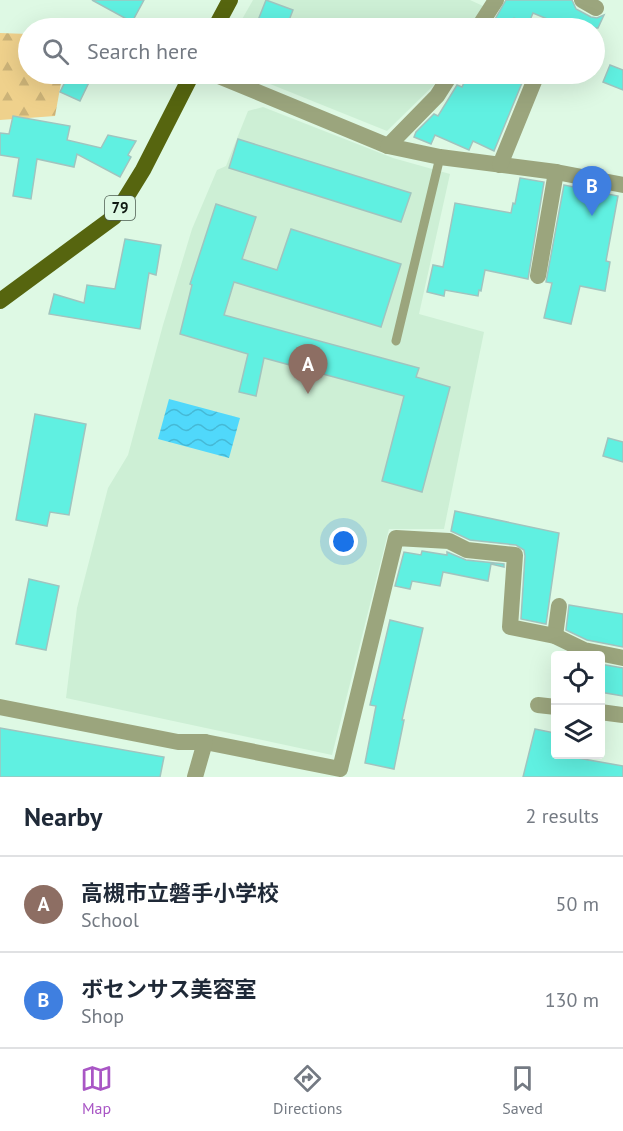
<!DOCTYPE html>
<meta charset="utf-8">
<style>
:root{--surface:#fff;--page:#f2f2f3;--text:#1f2937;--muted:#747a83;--line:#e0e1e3;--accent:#a956c5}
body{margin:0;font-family:"PT Sans","Noto Sans JP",sans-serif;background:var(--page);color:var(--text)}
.controls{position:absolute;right:18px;bottom:18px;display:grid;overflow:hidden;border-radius:6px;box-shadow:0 6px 24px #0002}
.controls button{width:54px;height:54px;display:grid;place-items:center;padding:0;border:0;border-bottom:2px solid var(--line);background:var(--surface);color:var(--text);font:30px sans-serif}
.you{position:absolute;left:344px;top:542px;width:21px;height:21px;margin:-15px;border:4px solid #fff;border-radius:50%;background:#1a73e8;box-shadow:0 0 0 9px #1a73e833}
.badge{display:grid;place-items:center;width:39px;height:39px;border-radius:50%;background:var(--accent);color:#fff;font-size:20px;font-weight:700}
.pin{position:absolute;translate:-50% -50px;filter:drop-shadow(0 2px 3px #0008)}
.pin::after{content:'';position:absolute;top:32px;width:21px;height:18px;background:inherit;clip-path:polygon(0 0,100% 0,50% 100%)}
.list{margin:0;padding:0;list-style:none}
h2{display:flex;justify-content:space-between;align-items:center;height:78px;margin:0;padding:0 24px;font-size:26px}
h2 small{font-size:20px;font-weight:400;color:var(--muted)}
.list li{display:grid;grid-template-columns:39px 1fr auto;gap:18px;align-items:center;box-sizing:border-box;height:96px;padding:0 24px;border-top:2px solid var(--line)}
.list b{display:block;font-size:22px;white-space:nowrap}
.list p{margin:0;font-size:20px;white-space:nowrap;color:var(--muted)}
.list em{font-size:20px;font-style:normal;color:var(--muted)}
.icon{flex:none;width:33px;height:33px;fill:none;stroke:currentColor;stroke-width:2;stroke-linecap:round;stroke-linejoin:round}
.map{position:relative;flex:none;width:623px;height:777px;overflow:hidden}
.search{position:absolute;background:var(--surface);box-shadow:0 6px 24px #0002;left:18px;right:18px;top:18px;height:66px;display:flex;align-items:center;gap:15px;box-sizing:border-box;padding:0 21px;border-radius:33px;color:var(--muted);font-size:22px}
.sheet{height:270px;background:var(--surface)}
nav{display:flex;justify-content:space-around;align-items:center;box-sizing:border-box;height:84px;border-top:2px solid var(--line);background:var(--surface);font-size:16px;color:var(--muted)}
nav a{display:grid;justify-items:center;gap:3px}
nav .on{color:var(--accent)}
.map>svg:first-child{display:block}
.built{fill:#cdefd5}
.forest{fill:url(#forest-firs)}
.water{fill:url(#water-waves)}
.building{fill:#60f0e1;stroke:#a0c4bf;stroke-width:1.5}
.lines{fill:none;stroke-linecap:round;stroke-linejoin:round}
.service{stroke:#9ba57d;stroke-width:9}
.minor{stroke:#9ba57d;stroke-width:16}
.primary{stroke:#56650f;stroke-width:16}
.labels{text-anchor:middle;stroke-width:6;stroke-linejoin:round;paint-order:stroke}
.shield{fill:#def9e4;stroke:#4d5c50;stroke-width:1.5}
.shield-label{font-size:15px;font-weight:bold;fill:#0f1811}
</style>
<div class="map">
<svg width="623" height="777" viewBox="0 0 623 777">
<defs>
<pattern id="forest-firs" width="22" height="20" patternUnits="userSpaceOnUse" patternTransform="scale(1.5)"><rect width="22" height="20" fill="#efd18c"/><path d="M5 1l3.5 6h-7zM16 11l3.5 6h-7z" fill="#ccb378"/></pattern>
<pattern id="water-waves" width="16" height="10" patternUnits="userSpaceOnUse" patternTransform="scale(1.5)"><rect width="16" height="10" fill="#50d8fb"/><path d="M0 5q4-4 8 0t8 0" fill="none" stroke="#45b9d6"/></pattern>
</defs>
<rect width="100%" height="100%" fill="#def9e4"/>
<g class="built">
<polygon points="253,0 470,0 483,6 470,28 237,28"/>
<polygon points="245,74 442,74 436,83 387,131"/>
<polygon points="263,107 393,158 450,174 419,314 484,332 444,529 389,529 332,755 66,698 77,608 108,488 128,455 163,325 192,229 217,170 226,166 248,111"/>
</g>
<polygon class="forest" points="0,33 28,34 28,74 56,74 61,83 55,116 0,120"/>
<polygon class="water" points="169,399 240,418 229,458 158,439"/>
<g class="building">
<polygon points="92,0 144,0 132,22"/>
<polygon points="266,0 293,10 286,28 255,28"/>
<polygon points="506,0 572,0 576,9 591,17 597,18 604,15 598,28 569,28 533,13 528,25 514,18 510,28 490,28"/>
<polygon points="610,65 623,70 623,90 603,82"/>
<polygon points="69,74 93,74 80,101 60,92"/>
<polygon points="468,74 501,74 522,83 494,151 473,141 469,150 435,135 431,144 414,137 416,132 434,114 438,116 457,85 462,87"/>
<polygon points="13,116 70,126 67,140 101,148 108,135 136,141 128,155 131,157 120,177 77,154 74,167 37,159 31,199 13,196 19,158 0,155 0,133 9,134"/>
<polygon points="238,139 411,193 401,222 229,168"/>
<polygon points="520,178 544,182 528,279 485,270 481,291 479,290 478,296 445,290 444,296 427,292 433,265 443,267 455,203 511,213 513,203 515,204"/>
<polygon points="564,185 618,196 606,261 610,262 605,291 580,286 571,324 544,318 552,283 546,282"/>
<polygon points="216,204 256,217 242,259 277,270 291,229 401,264 381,327 234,282 224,315 419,368 416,377 450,387 422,492 382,481 404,396 264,358 256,396 239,392 248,354 180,334 192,285 190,284"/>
<polygon points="125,239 161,245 156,275 149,273 140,329 49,314 54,294 84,303 87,285 115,289"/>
<polygon points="35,414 86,424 69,515 50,512 47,526 16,520"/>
<polygon points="608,438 623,442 623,462 603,456"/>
<polygon points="455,511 559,533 546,624 521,619 525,556 524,550 516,545 470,540 451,531"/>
<polygon points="422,551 447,555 447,552 466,560 504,564 504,567 491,564 488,581 443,572 440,586 412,581 410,589 395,586 404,552 421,555"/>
<polygon points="29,579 59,586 46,650 16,644"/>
<polygon points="569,605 623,614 623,647 587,640 566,630"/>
<polygon points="390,620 423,628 402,720 404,720 394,769 365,763 376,706 370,705"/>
<polygon points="600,664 623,668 623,696 600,692"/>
<polygon points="0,728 164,757 160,777 0,777"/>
<polygon points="535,729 555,733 555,754 623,766 623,777 523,777"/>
</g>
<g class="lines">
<polyline class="service" points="396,341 440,157"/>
<g class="minor">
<polyline points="582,0 596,8"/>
<polyline points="478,28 496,0"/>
<polyline points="214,74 388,146 440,157 556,172 623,185"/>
<polyline points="388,146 437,96 451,74"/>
<polyline points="500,165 537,74"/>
<polyline points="538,276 556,172"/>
<polyline points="555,636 559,606"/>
<polyline points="538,705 556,707"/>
<polyline points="0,707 178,742 205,742 340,769 396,538 449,541 467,550 515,555 510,627 555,636 584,650 623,658"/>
<polyline points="600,712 623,715"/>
<polyline points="195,777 205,742"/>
</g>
<g class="primary">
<polyline points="215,28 230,0"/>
<polyline points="0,301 114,217 143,170 192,74"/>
</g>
</g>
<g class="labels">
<rect class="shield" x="105" y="196" width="30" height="24" rx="4.5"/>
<g class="shield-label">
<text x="120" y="213">79</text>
</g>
</g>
</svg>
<div class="controls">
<button><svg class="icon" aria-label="locate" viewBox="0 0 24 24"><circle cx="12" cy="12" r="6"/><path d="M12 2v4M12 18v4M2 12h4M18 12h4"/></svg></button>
<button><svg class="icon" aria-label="layers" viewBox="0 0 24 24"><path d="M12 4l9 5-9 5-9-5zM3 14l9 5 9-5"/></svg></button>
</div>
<div class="you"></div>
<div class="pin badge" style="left:308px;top:394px;background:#8d6e63">A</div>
<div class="pin badge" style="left:592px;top:216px;background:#3f7fe0">B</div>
<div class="search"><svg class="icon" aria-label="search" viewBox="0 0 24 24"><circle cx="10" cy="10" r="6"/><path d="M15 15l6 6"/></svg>Search here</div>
</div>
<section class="sheet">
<h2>Nearby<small>2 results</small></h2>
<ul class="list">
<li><span class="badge" style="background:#8d6e63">A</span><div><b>高槻市立磐手小学校</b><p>School</p></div><em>50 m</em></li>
<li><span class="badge" style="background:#3f7fe0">B</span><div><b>ボセンサス美容室</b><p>Shop</p></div><em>130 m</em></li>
</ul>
</section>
<nav>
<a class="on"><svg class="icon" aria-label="map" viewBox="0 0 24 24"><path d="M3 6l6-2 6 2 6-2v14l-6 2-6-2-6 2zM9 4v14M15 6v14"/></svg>Map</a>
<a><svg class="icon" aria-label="directions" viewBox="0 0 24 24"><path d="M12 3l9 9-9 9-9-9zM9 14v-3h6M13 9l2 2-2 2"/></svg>Directions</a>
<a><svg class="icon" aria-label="saved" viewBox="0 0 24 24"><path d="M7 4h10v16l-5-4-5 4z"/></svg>Saved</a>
</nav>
